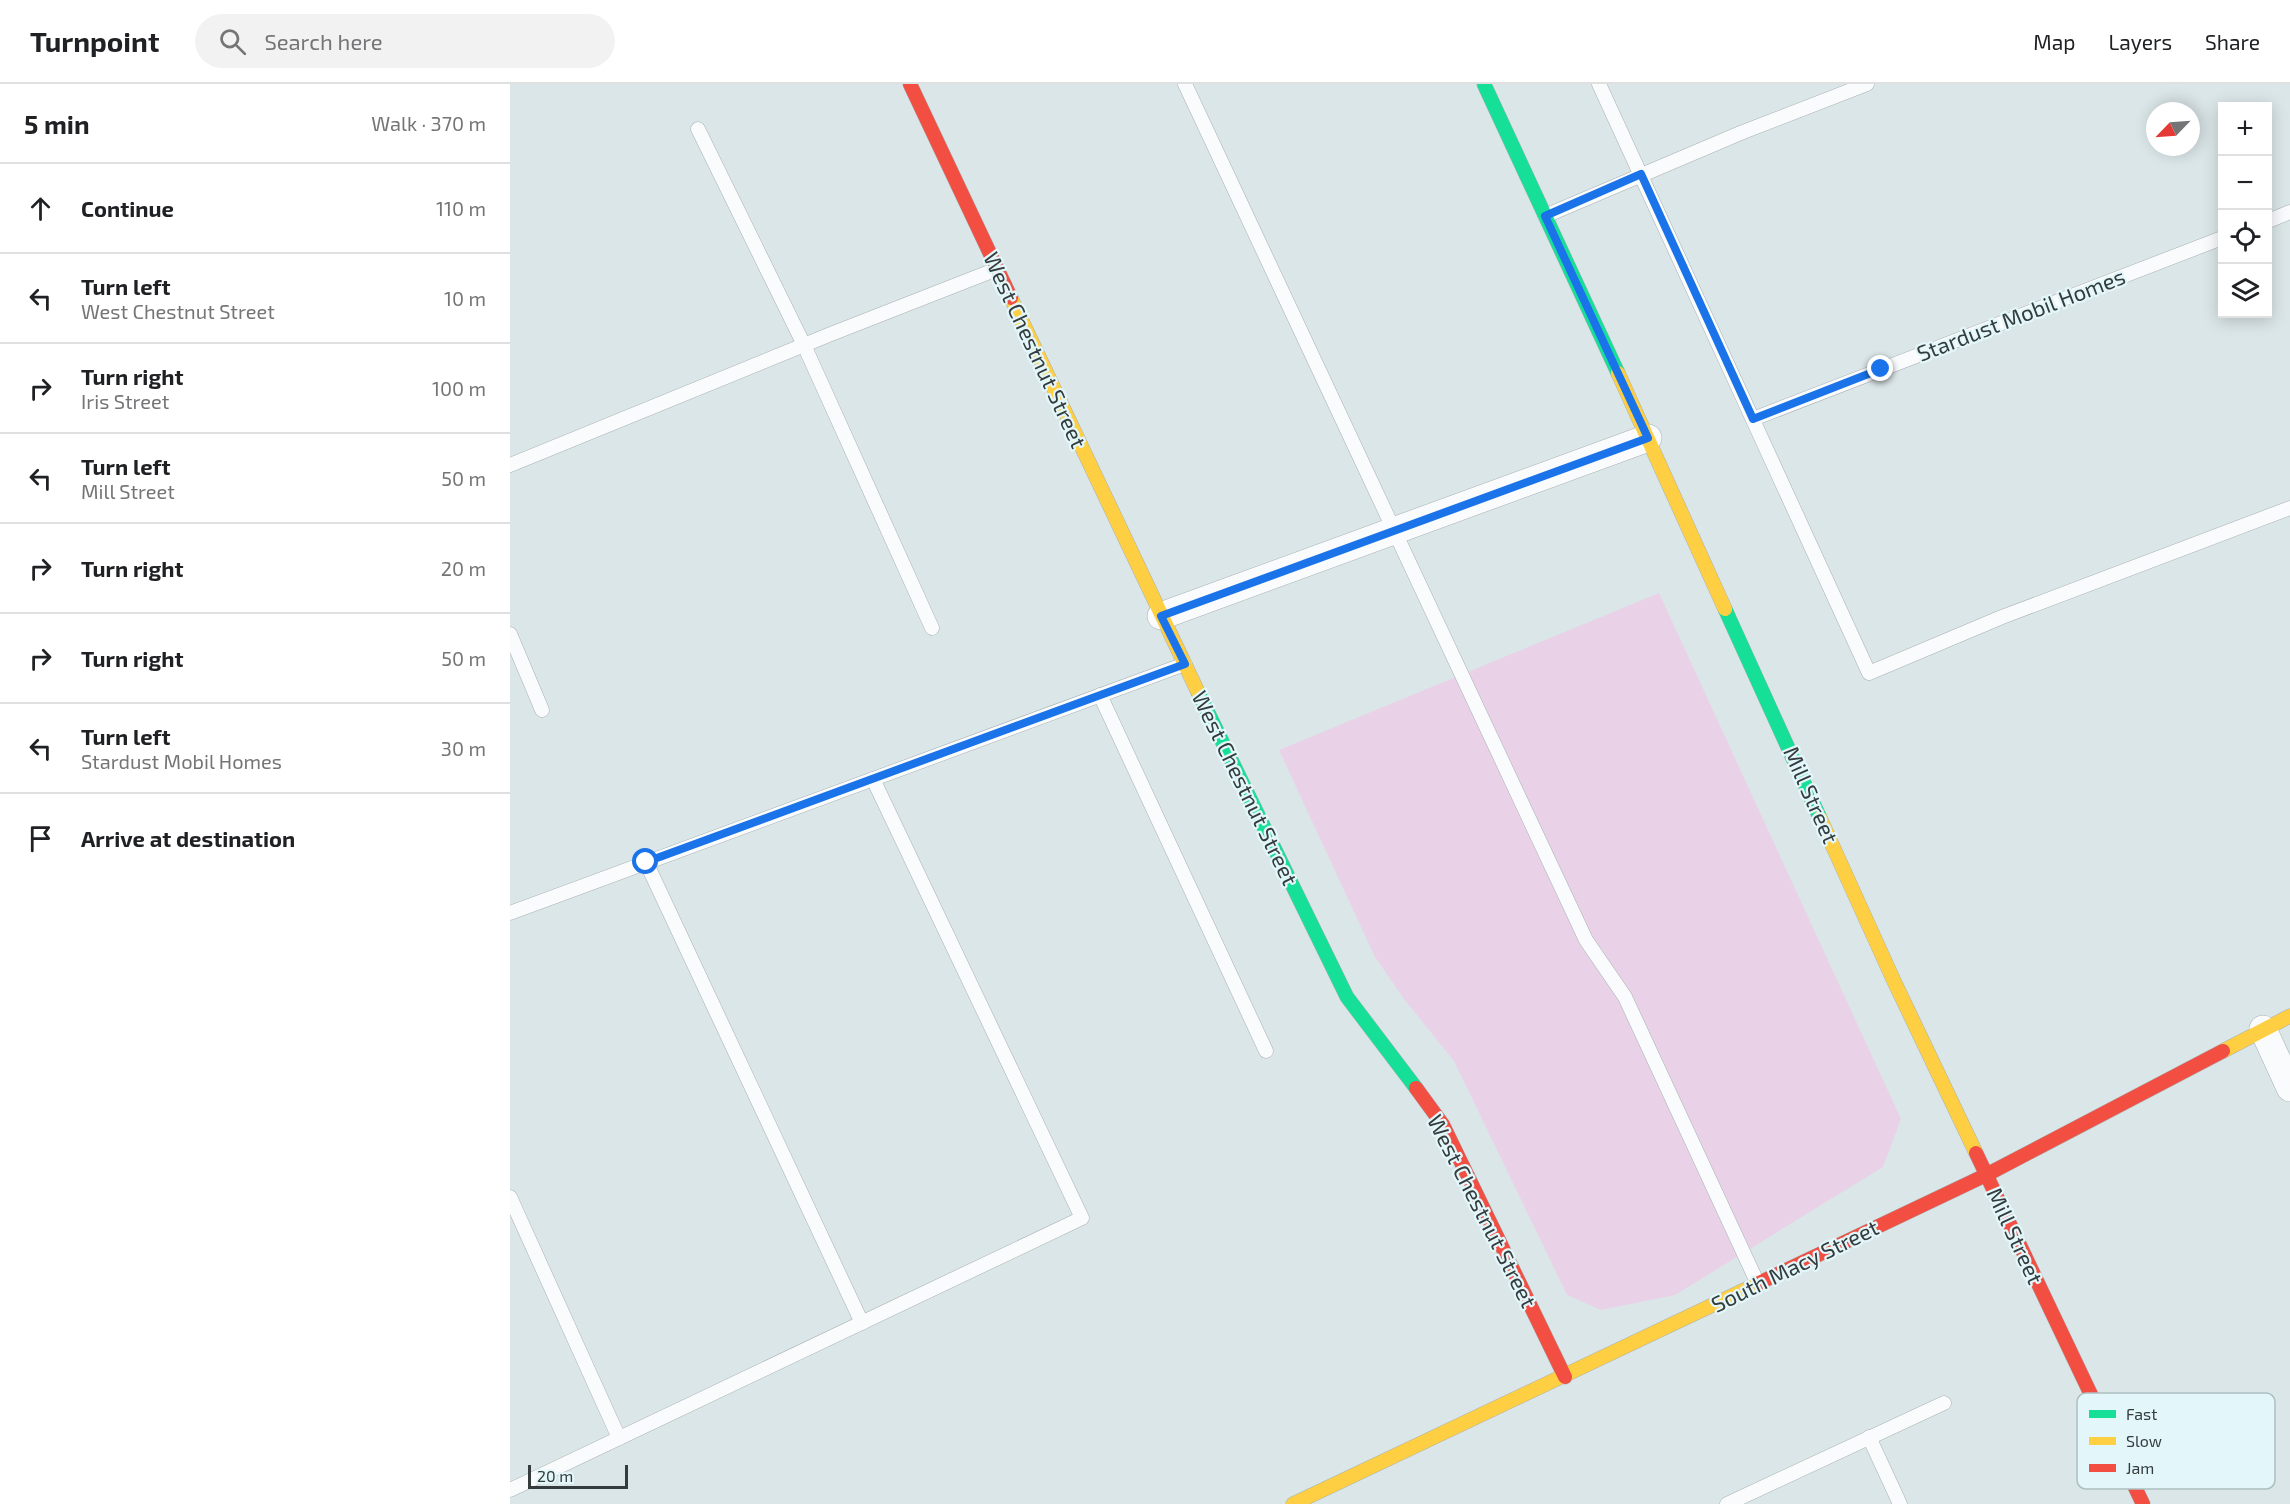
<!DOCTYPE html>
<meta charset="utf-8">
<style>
:root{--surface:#fff;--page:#f2f2f2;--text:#202124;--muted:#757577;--line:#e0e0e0}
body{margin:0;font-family:"Exo 2",sans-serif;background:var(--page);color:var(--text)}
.controls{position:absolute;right:18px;top:18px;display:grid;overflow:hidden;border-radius:0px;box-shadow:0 3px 15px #0003}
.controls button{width:54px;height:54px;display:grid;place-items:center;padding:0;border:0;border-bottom:2px solid var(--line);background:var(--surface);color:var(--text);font:30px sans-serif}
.compass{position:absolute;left:1636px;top:18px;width:54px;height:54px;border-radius:50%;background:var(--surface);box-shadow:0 3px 15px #0003;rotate:245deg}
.scale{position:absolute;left:18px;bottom:15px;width:100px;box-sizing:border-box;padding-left:6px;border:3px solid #343c3d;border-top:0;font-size:16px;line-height:21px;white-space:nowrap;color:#343c3d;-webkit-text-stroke:4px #e3f7fa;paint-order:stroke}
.stop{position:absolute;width:18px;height:18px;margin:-14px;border:4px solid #1a73e8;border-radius:50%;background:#fff}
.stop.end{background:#1a73e8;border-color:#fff;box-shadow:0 2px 6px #0008}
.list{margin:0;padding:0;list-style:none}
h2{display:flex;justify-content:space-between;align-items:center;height:78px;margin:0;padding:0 24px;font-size:26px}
h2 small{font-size:20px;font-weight:400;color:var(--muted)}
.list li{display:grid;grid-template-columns:39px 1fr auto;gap:18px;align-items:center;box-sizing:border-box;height:90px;padding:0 24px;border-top:2px solid var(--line)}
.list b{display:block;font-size:22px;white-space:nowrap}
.list p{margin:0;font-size:20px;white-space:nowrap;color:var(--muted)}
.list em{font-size:20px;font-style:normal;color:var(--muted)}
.icon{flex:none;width:33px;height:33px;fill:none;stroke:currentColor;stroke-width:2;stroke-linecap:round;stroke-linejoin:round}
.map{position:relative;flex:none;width:1780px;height:1420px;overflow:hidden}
header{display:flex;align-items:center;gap:36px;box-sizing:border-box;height:84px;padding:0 30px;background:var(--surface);border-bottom:2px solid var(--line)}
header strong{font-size:28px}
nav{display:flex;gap:33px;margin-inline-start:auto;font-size:21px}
.search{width:420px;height:54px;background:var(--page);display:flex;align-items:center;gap:15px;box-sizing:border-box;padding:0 21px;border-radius:33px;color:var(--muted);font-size:22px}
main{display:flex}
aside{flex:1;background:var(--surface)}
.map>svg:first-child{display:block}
.green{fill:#e9d2e7}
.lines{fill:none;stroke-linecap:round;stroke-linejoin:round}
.lane-casing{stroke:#a9b1b2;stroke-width:15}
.street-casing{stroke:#a9b1b2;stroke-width:28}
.fast-casing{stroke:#a9b1b2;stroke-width:15}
.slow-casing{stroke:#a9b1b2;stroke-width:15}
.jam-casing{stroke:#a9b1b2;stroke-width:15}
.lane{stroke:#fafbfc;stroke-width:14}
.street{stroke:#fafbfc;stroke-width:27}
.fast{stroke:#16e098;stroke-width:14}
.slow{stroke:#ffcf43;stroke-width:14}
.jam{stroke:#f24e42;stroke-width:14}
.route{stroke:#1a73e8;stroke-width:8}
.labels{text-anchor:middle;stroke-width:4.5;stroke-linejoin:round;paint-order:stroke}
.street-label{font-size:22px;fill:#343c3d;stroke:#e3f7fa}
.key{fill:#e3f7fa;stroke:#aebfc1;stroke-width:1.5}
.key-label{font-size:16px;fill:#343c3d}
</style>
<header>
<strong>Turnpoint</strong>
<div class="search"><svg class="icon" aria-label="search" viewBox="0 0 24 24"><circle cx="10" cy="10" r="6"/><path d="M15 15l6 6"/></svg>Search here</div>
<nav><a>Map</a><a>Layers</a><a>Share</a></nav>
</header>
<main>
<aside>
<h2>5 min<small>Walk · 370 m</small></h2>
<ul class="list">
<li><svg class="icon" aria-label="ahead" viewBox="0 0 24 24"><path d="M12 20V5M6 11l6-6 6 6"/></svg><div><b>Continue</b></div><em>110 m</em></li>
<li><svg class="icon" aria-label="left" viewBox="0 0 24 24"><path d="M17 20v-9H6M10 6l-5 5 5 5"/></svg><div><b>Turn left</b><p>West Chestnut Street</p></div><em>10 m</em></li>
<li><svg class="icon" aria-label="right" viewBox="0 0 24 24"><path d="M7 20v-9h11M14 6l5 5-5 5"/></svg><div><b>Turn right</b><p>Iris Street</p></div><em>100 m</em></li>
<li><svg class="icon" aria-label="left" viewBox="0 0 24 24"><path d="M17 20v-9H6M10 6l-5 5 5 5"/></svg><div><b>Turn left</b><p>Mill Street</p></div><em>50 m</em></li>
<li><svg class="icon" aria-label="right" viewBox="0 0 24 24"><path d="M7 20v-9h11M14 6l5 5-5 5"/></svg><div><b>Turn right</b></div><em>20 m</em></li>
<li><svg class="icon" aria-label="right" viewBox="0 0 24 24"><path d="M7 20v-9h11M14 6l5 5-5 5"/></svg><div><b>Turn right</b></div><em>50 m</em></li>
<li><svg class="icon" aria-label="left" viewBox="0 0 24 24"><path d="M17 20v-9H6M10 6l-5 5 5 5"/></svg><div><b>Turn left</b><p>Stardust Mobil Homes</p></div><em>30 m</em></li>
<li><svg class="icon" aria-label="arrive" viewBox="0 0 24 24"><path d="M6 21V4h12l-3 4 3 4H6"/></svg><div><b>Arrive at destination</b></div></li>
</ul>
</aside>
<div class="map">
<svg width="1780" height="1420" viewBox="0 0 1780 1420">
<rect width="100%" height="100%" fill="#dbe6e8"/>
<polygon class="green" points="1149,509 1391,1035 1373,1083 1165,1211 1091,1226 1057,1211 944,977 894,915 865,873 769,666"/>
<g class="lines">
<defs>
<g id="lane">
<polyline points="675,0 1076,856 1115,913 1248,1200"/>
<polyline points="1089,0 1359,589 1492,533 1780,424"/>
<polyline points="188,45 294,261 422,544"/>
<polyline points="1035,132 1233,48 1357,0"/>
<polyline points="1758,137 1780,128"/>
<polyline points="1243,335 1712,154"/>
<polyline points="0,381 321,250 487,185"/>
<polyline points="0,550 32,626"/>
<polyline points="590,611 756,967"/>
<polyline points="136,778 352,1239"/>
<polyline points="0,829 675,580"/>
<polyline points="0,1113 109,1354"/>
<polyline points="1359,1353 1390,1420"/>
<polyline points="0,1406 572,1134 363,695"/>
<polyline points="1217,1420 1434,1319"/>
</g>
<g id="street">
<polyline points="651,532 1138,354"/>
<polyline points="1753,945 1780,1004"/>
</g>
<g id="fast">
<polyline points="974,0 1108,289"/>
<polyline points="1215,525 1310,734"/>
<polyline points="688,608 837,913 906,1004"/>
</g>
<g id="slow">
<polyline points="501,214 688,608"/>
<polyline points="1108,289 1215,525"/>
<polyline points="1310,734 1383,895 1466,1069"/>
<polyline points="1713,967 1780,932"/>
<polyline points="783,1420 1249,1199"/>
</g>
<g id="jam">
<polyline points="400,0 501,214"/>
<polyline points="906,1004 933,1041 1055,1293"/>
<polyline points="1466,1069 1633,1420"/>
<polyline points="1249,1199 1476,1091 1713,967"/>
</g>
</defs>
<use href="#lane" class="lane-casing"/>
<use href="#street" class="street-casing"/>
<use href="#fast" class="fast-casing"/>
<use href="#slow" class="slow-casing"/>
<use href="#jam" class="jam-casing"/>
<use href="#lane" class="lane"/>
<use href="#street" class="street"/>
<use href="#fast" class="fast"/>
<use href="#slow" class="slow"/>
<use href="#jam" class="jam"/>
</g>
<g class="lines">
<polyline class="route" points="136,778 675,580 651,532 1138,354 1035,132 1131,90 1243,335 1371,285"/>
</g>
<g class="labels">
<g class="street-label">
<text transform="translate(1511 231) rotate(-21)" y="8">Stardust Mobil Homes</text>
<text transform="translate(525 266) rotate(65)" y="8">West Chestnut Street</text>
<text transform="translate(735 704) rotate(64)" y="8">West Chestnut Street</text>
<text transform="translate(1301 711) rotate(66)" y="8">Mill Street</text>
<text transform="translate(972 1127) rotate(63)" y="8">West Chestnut Street</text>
<text transform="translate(1505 1152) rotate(65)" y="8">Mill Street</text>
<text transform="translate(1285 1182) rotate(-26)" y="8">South Macy Street</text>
</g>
</g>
<rect x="1567" y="1309" width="198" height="96" rx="9" class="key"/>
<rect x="1579" y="1326" width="27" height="8" fill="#16e098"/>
<rect x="1579" y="1353" width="27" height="8" fill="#ffcf43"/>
<rect x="1579" y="1380" width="27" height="8" fill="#f24e42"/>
<g class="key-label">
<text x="1616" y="1336">Fast</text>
<text x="1616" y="1363">Slow</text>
<text x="1616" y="1390">Jam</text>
</g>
</svg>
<div class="controls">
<button>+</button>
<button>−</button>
<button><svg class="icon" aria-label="locate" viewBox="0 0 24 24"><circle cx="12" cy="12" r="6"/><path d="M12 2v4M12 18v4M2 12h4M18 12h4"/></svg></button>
<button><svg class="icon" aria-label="layers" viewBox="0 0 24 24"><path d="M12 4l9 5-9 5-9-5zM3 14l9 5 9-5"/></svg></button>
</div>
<svg class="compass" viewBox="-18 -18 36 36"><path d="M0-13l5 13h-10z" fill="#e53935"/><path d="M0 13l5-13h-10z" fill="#757577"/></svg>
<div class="scale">20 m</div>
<div class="stop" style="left:136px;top:778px"></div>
<div class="stop end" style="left:1371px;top:285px"></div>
</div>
</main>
